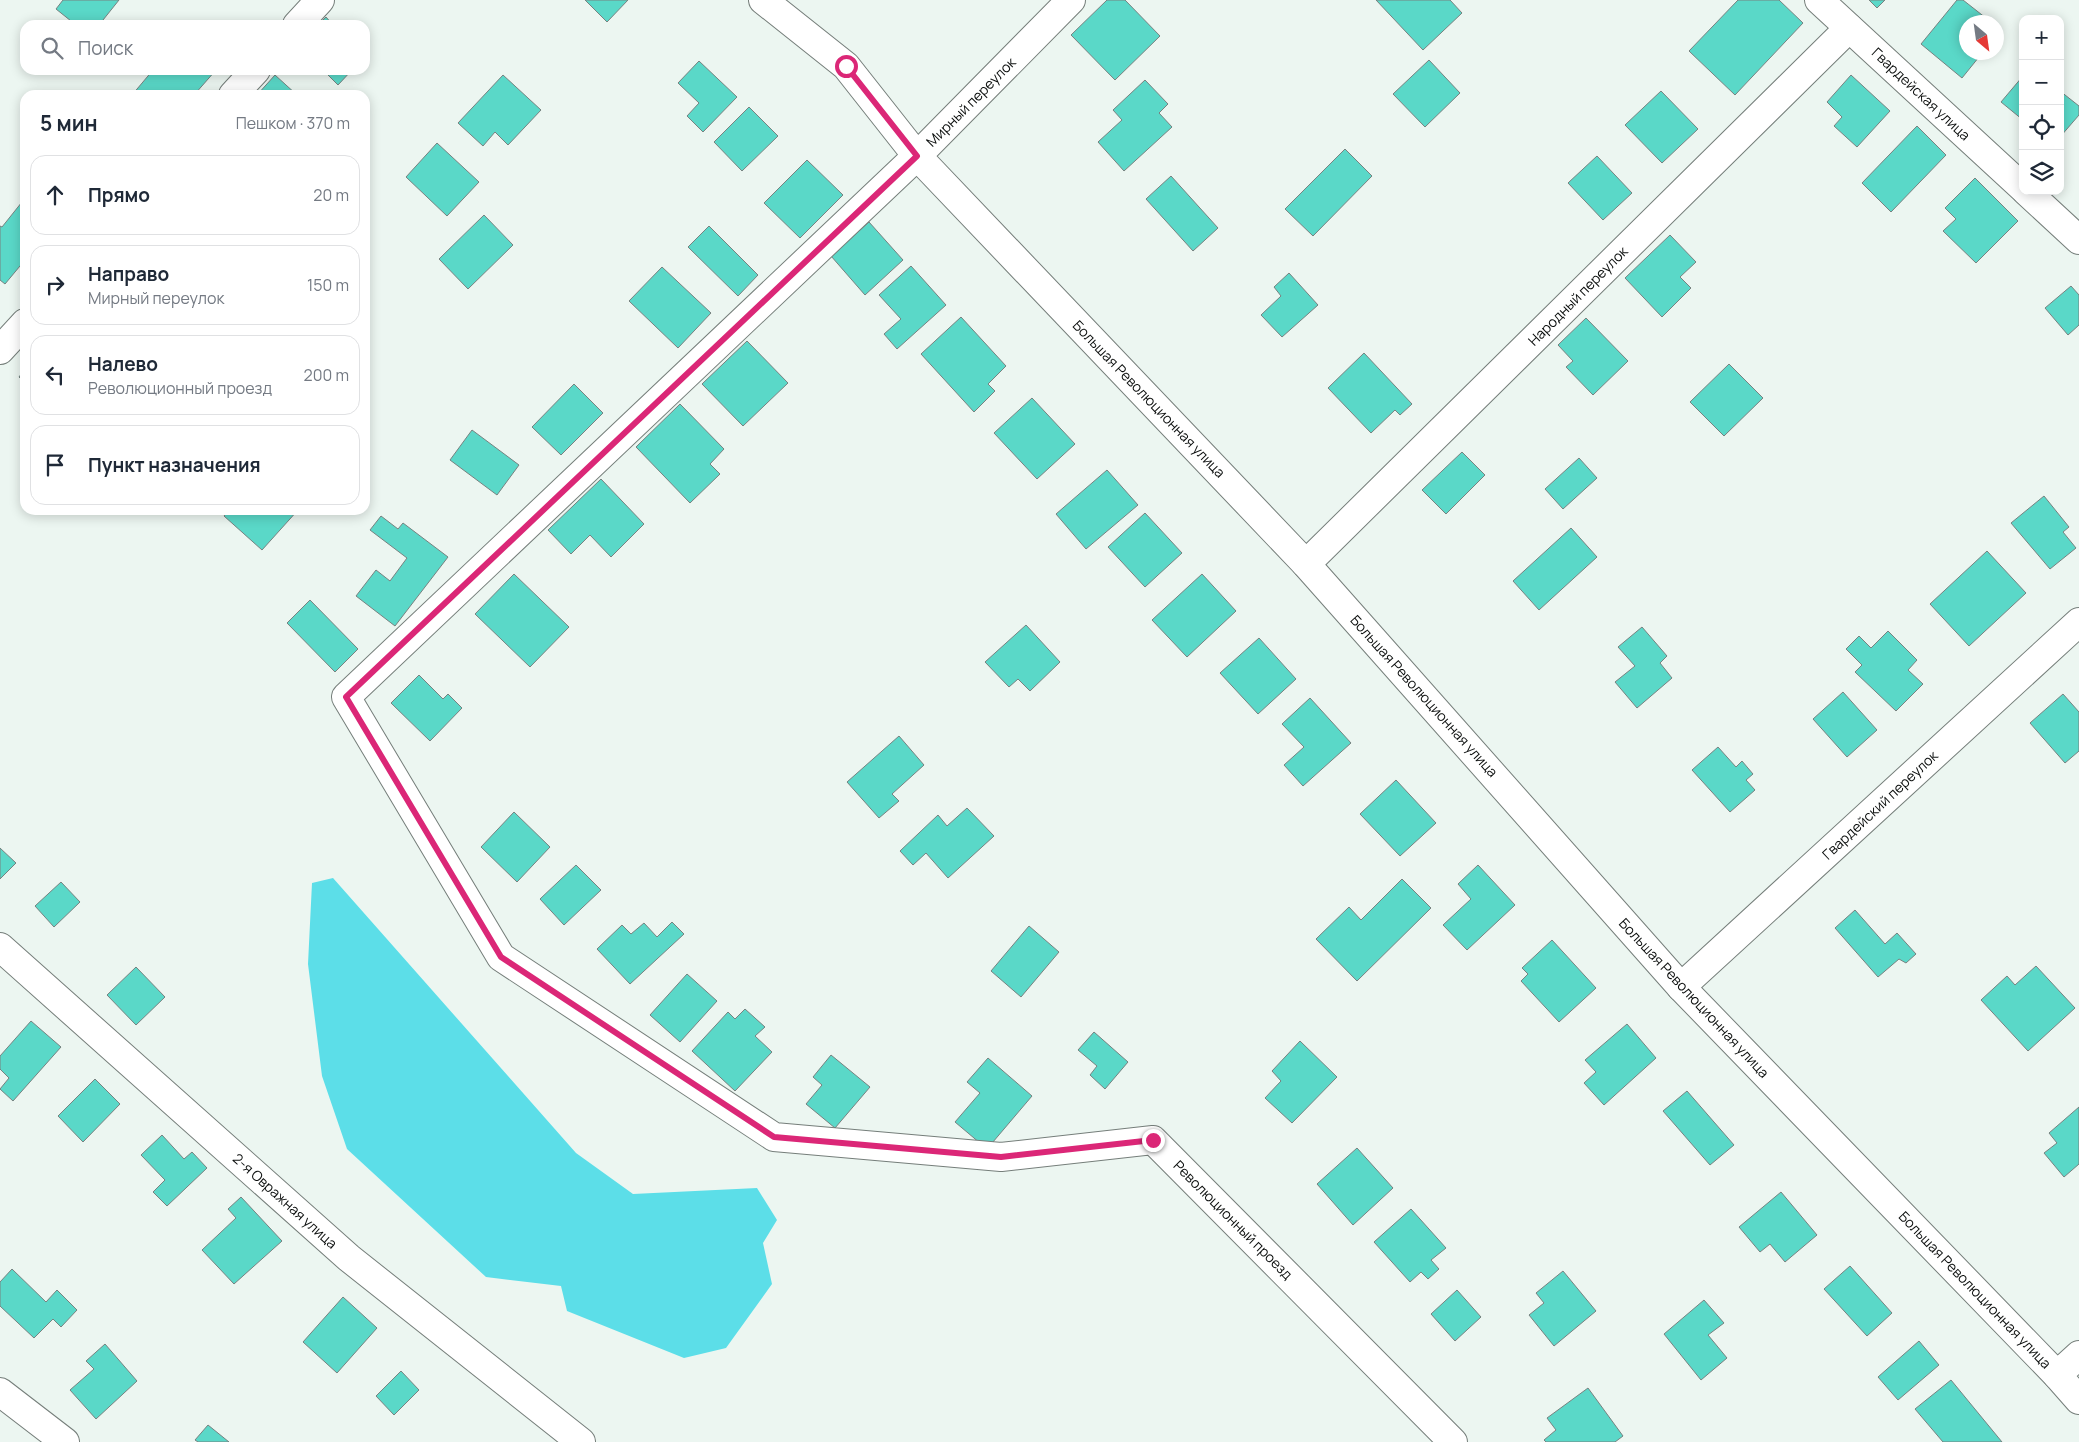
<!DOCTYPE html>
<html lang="ru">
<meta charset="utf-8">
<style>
:root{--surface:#fff;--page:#f2f2f3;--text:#1f2937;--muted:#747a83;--line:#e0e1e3}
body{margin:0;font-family:Manrope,sans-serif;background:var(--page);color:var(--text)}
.controls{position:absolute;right:15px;top:15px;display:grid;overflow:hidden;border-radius:10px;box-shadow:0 2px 12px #0003}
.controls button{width:45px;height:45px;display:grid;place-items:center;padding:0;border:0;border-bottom:1px solid var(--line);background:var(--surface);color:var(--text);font:25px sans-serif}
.compass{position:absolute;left:1959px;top:15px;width:45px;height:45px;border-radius:50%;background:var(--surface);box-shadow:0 2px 12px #0003;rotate:151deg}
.stop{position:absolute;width:15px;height:15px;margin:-11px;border:4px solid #db2777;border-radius:50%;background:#fff}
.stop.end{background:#db2777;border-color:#fff;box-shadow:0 1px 5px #0008}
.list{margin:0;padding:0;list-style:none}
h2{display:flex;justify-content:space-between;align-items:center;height:65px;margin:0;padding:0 20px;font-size:21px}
h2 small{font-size:16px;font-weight:400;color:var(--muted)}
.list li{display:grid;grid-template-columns:32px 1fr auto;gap:15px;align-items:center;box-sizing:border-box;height:80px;margin:0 10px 10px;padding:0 10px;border:1px solid var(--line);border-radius:15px}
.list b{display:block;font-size:19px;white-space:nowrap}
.list p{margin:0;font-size:16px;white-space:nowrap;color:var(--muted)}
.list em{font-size:16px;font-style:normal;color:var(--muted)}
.icon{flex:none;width:28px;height:28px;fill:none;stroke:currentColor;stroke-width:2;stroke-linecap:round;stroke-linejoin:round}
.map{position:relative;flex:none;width:2079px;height:1442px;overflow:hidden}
.search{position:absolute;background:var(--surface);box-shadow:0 2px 12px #0003;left:20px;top:20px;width:350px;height:55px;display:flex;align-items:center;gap:12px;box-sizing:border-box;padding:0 18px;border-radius:15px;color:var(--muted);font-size:19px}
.panel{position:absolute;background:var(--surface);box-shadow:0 2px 12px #0003;left:20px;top:90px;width:350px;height:425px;border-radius:15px}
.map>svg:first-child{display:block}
.water{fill:#5cdee8}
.building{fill:#5ad8c8;stroke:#778280}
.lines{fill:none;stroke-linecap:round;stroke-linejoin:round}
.minor-casing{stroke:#757e7a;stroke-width:30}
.tertiary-casing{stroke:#757e7a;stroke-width:30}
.minor{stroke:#fff;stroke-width:28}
.tertiary{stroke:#fff;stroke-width:28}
.route{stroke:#db2777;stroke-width:6}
.labels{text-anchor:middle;stroke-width:4;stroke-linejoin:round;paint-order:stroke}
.street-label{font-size:14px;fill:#0a0d0c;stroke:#fff}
</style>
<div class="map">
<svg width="2079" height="1442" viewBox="0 0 2079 1442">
<rect width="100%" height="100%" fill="#ecf6f1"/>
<polygon class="water" points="333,878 576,1153 633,1194 757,1188 777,1220 763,1243 772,1284 726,1348 684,1358 567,1311 561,1286 486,1277 347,1149 322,1076 308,964 312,883"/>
<g class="building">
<polygon points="63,0 119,0 99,25 76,25 56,9"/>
<polygon points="585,0 628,0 607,22"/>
<polygon points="1107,0 1125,0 1160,36 1115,80 1071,35"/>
<polygon points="1376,0 1450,0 1462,13 1423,50"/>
<polygon points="1738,0 1779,0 1803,23 1735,95 1689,51"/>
<polygon points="1869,0 1885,0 1877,8"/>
<polygon points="1957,0 1963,0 1991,22 1966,22 1966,52 1983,52 1962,78 1921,44"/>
<polygon points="326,17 333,25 318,25"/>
<polygon points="1429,60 1460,93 1425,127 1393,94"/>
<polygon points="699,61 737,97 703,132 687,116 699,103 678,83"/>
<polygon points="153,70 216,70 194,95 132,95"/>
<polygon points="323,70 352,70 338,85"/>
<polygon points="275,75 297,95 257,95"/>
<polygon points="503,75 541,110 508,145 495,132 483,146 458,123"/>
<polygon points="1851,75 1890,111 1857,147 1834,126 1842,117 1827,102"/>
<polygon points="2023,76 2023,120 2001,102"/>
<polygon points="1145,80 1168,104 1159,113 1172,127 1124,171 1098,142 1122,120 1113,110"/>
<polygon points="1661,91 1698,129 1662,163 1625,125"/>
<polygon points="2060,91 2079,106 2079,115 2060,137"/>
<polygon points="749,107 778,136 742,171 714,142"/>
<polygon points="1917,126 1946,155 1891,212 1862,183"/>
<polygon points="437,143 479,182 447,216 406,177"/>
<polygon points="1345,149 1372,176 1313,236 1285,209"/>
<polygon points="1597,156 1632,193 1603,220 1568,183"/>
<polygon points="807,160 843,195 800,238 764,203"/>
<polygon points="1171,176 1218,228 1193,251 1146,199"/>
<polygon points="1975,178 2018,221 1976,263 1943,231 1956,219 1945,208"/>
<polygon points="22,202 25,204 25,260 5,284 0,280 0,226 2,227"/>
<polygon points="484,215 513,245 468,289 439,259"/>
<polygon points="869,222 903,260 865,295 831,256"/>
<polygon points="709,226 758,275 738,296 688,247"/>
<polygon points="1670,235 1696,262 1680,277 1691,288 1662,317 1625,278"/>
<polygon points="911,266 946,305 897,349 884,334 901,319 879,295"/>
<polygon points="662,267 711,313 678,348 629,301"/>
<polygon points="1289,273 1318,305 1282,337 1261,315 1281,296 1274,287"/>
<polygon points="2071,286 2079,295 2079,325 2068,335 2045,308"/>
<polygon points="961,317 1006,366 988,384 995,391 974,412 921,354"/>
<polygon points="1586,318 1628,361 1593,395 1566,367 1573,361 1558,345"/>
<polygon points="747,341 788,383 743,426 702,384"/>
<polygon points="1364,353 1412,404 1400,415 1395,410 1371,433 1328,388"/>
<polygon points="1729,364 1763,398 1724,436 1690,402"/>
<polygon points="25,369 25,383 19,377"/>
<polygon points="574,384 603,413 561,455 532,427"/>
<polygon points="1032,398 1075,444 1037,479 994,433"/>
<polygon points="680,404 724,449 710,464 720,474 690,503 636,447"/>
<polygon points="472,430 519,465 497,495 450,460"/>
<polygon points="1462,452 1485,475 1446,514 1422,490"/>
<polygon points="1579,458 1597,478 1563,509 1545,489"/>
<polygon points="1107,470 1138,505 1086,549 1056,514"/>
<polygon points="601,479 644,524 611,557 590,535 571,554 548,530"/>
<polygon points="2044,496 2069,527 2063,532 2076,548 2050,569 2011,523"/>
<polygon points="229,510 298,510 262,550 224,516"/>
<polygon points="1145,513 1182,553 1145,587 1108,547"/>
<polygon points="381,516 398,529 403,523 448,557 395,626 356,596 376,570 390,581 407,558 370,530"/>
<polygon points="1571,528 1597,557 1539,610 1513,581"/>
<polygon points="1987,551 2026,593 1969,646 1930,604"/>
<polygon points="514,574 569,627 530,667 475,614"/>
<polygon points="1202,574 1236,611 1187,657 1152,620"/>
<polygon points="310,600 358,649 335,672 287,623"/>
<polygon points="1026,625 1060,662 1030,691 1018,679 1009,687 985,662"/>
<polygon points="1642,627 1667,656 1660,663 1672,678 1637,708 1615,682 1635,666 1618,647"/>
<polygon points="1888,631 1917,660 1908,670 1923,684 1896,711 1855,672 1862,665 1846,649 1859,636 1871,648"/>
<polygon points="1259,638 1296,679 1258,714 1220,673"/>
<polygon points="419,675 443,699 448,694 462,708 430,741 391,703"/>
<polygon points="1843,692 1877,730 1847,757 1813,719"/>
<polygon points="2063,694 2079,712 2079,751 2065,763 2030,723"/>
<polygon points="1310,698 1351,743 1303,786 1284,765 1304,747 1282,724"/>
<polygon points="899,736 924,765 892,794 899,801 879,818 847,782"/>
<polygon points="1718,747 1736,767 1742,761 1753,774 1746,780 1755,790 1730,812 1692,770"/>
<polygon points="1396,780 1436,823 1400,856 1360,814"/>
<polygon points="967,808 994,836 948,878 926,853 913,865 900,851 938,815 947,826"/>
<polygon points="514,812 550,847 517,882 481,847"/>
<polygon points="0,848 16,863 0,879"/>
<polygon points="576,865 601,890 564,925 540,899"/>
<polygon points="1478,865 1515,905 1467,950 1443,925 1471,899 1458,884"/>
<polygon points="1402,879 1431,908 1357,981 1316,939 1349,907 1361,920"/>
<polygon points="61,882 80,902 54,927 35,906"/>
<polygon points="1855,910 1885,944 1897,933 1916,954 1906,963 1899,959 1878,977 1835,928"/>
<polygon points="672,922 684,934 630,984 597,949 622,925 631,934 644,923 657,937"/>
<polygon points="1029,926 1059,952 1021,997 991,971"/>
<polygon points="1552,940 1596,988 1559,1022 1521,981 1528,974 1522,968"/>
<polygon points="2036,966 2075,1008 2028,1051 1981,1000 2007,976 2015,985"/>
<polygon points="136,967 165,997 136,1025 107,995"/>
<polygon points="687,974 717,1001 680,1042 650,1015"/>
<polygon points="745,1009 765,1027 755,1036 772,1052 735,1091 692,1051 728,1012 735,1019"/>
<polygon points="31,1021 61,1047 13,1101 0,1089 9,1078 0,1069 0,1056"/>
<polygon points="1627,1024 1656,1058 1604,1105 1584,1083 1596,1072 1585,1060"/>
<polygon points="1094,1032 1128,1062 1105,1089 1090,1075 1097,1066 1078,1050"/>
<polygon points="1300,1041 1337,1077 1292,1123 1265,1098 1281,1081 1272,1071"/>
<polygon points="831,1055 870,1087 835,1128 806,1104 822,1085 813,1077"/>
<polygon points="988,1058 1032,1096 987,1149 955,1122 980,1093 967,1082"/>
<polygon points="95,1079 120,1104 83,1142 58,1116"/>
<polygon points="1687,1091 1734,1145 1710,1165 1663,1111"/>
<polygon points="2079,1107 2079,1164 2064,1177 2044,1153 2057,1143 2049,1133"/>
<polygon points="162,1135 184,1159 192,1152 207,1168 167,1206 153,1192 165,1180 141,1155"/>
<polygon points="1357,1148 1393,1188 1353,1225 1317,1184"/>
<polygon points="1781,1192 1817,1235 1785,1262 1770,1244 1760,1252 1739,1227"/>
<polygon points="241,1197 282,1241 234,1284 202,1250 236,1218 228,1209"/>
<polygon points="1411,1209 1446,1248 1431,1260 1439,1269 1428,1279 1421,1272 1410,1282 1374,1242"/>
<polygon points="1850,1266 1892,1313 1867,1336 1824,1289"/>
<polygon points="12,1269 46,1302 57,1290 77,1310 61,1327 53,1319 34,1338 0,1306 0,1282"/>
<polygon points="1563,1271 1596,1311 1554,1346 1529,1315 1544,1303 1536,1293"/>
<polygon points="1457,1290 1481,1317 1455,1341 1431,1314"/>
<polygon points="343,1297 377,1328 337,1373 303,1342"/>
<polygon points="1704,1300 1724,1323 1708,1335 1727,1358 1701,1380 1664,1334"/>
<polygon points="1919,1341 1939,1365 1898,1400 1878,1377"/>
<polygon points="105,1344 137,1381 96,1419 70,1390 94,1369 86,1361"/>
<polygon points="401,1371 419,1390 394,1415 376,1396"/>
<polygon points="1951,1380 2002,1442 1943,1442 1915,1409"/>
<polygon points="1588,1388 1623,1436 1615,1442 1546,1442 1544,1440 1556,1430 1547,1418"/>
<polygon points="208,1425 229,1442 198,1442 195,1440"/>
</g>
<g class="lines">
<defs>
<g id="minor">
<polyline points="1071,0 917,156 346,697 501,957 774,1137 1001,1157 1153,1140 1453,1442"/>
<polyline points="1819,0 2023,188"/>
<polyline points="297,25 320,0"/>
<polyline points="233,95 256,70"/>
<polyline points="2026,191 2079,240"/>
<polyline points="0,350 25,323"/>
<polyline points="1306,564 1849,28"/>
<polyline points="0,947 349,1258 581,1442"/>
<polyline points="1681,987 2079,622"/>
<polyline points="2057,1375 2079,1355"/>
<polyline points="0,1392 65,1442"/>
</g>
<polyline id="tertiary" points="763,0 846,66 917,156 1306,564 1681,987 2057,1375 2079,1400"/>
</defs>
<use href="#minor" class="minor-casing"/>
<use href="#tertiary" class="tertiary-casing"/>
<use href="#minor" class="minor"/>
<use href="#tertiary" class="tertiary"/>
</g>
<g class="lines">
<polyline class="route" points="846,66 917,156 346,697 501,957 774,1137 1001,1157 1153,1140"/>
</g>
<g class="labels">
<g class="street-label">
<text transform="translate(1921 94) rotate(43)" y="5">Гвардейская улица</text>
<text transform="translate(971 102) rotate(-45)" y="5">Мирный переулок</text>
<text transform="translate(1578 296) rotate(-45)" y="5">Народный переулок</text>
<text transform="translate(1149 399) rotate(46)" y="5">Большая Революционная улица</text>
<text transform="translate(1424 696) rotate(48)" y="5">Большая Революционная улица</text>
<text transform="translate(1880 805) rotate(-43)" y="5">Гвардейский переулок</text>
<text transform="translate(1694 998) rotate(47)" y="5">Большая Революционная улица</text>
<text transform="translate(285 1201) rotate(42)" y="5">2-я Овражная улица</text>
<text transform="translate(1233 1220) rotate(45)" y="5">Революционный проезд</text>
<text transform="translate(1975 1290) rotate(46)" y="5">Большая Революционная улица</text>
</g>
</g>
</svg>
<div class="controls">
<button>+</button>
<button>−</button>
<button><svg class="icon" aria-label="locate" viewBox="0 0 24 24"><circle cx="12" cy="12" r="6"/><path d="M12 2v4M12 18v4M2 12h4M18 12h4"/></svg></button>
<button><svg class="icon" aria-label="layers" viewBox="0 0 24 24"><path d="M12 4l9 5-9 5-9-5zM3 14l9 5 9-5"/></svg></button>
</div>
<svg class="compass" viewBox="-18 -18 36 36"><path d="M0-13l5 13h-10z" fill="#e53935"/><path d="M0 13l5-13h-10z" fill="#747a83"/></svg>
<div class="stop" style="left:846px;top:66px"></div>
<div class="stop end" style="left:1153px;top:1140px"></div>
<div class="search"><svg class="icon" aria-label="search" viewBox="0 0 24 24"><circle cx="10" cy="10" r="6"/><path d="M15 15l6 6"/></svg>Поиск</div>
<section class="panel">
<h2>5 мин<small>Пешком · 370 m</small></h2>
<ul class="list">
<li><svg class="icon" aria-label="ahead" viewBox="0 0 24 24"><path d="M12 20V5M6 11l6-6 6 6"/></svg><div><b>Прямо</b></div><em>20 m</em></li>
<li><svg class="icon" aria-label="right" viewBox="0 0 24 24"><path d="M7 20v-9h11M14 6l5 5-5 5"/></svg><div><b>Направо</b><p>Мирный переулок</p></div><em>150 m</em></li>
<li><svg class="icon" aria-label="left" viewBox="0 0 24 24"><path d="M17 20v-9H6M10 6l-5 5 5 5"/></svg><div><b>Налево</b><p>Революционный проезд</p></div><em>200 m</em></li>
<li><svg class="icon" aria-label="arrive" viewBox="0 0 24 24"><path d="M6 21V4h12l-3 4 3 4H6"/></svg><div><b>Пункт назначения</b></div></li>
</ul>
</section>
</div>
